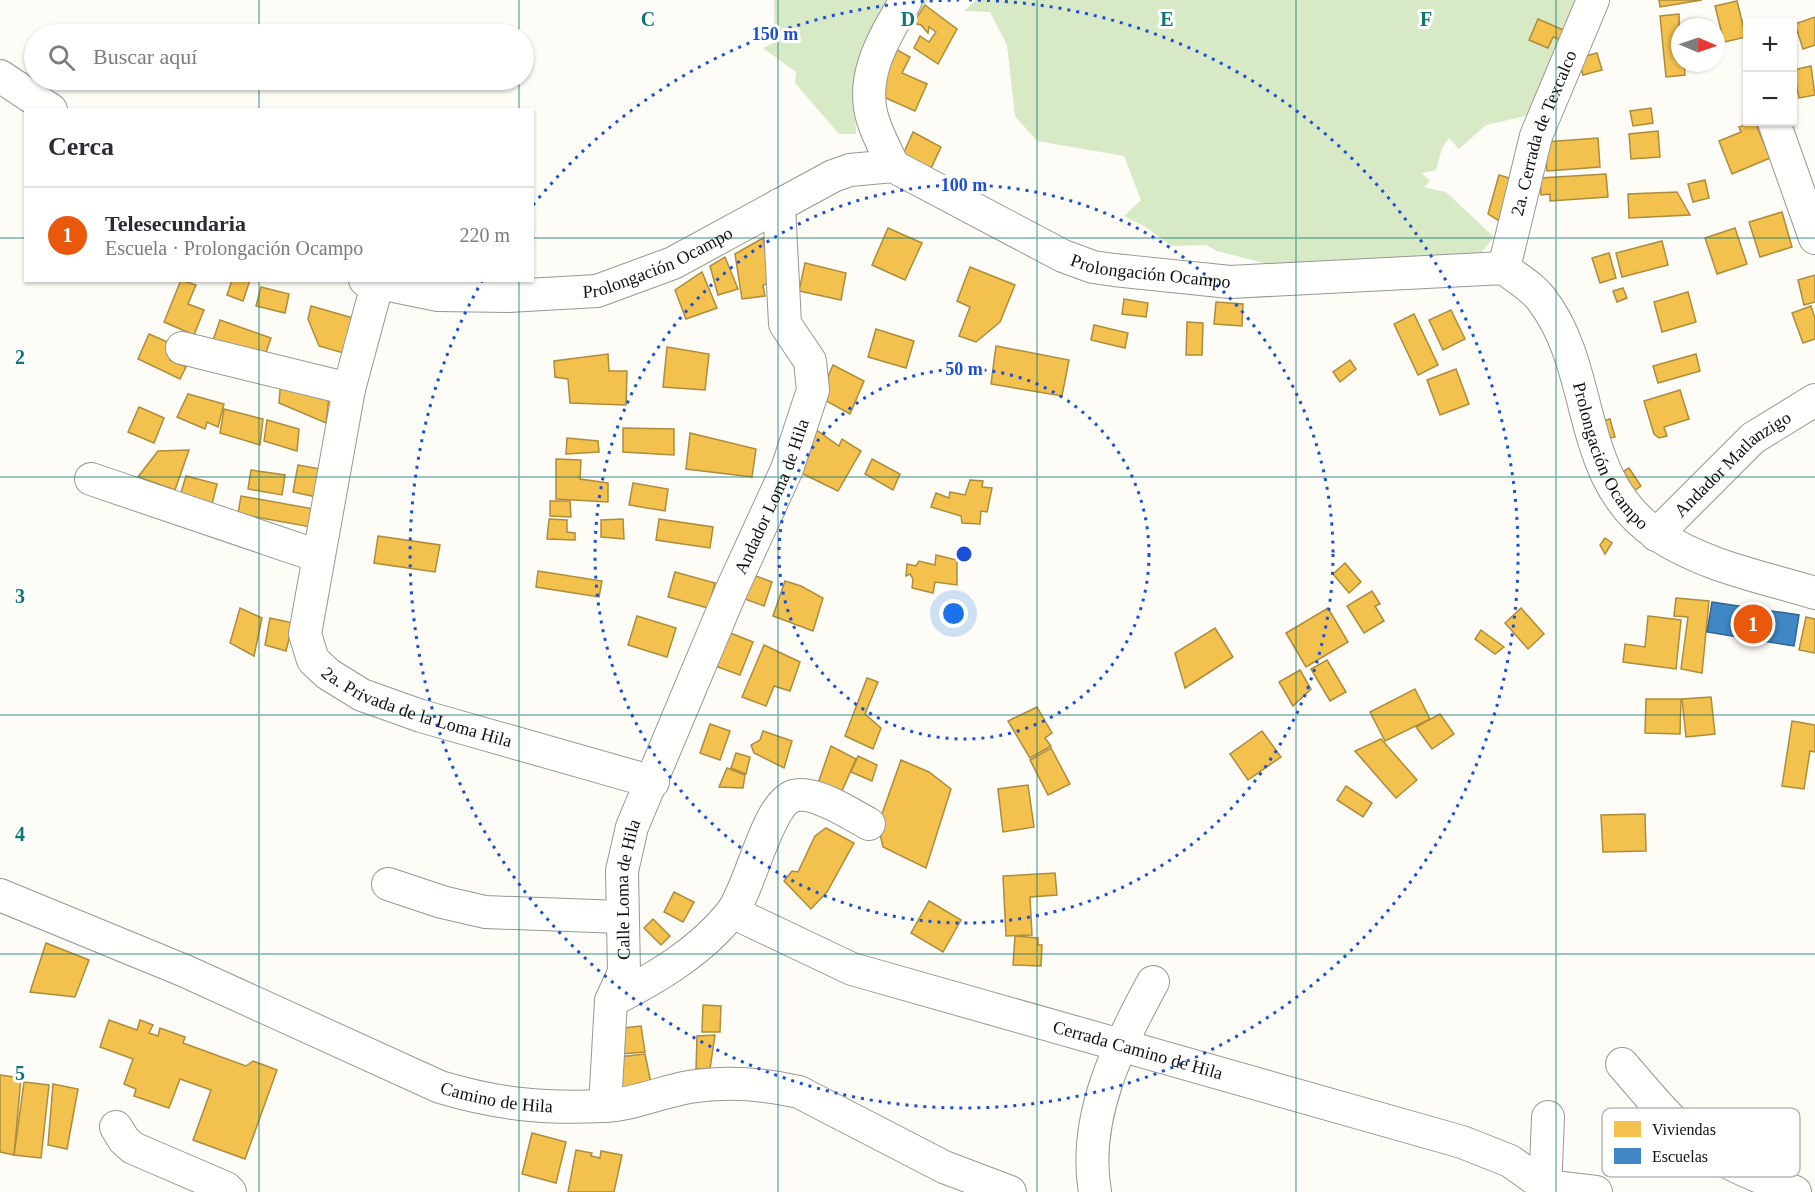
<!DOCTYPE html>
<html lang="es">
<meta charset="utf-8">
<style>
:root{--surface:#fff;--page:#f7f7f7;--text:#2b2b33;--muted:#7c7c81;--line:#e1e1e2;--accent:#ea580c}
body{margin:0;font-family:Georgia,serif;background:var(--page);color:var(--text)}
.controls{position:absolute;right:18px;top:18px;display:grid;overflow:hidden;border-radius:0px;box-shadow:0 2px 4px #0004}
.controls button{width:54px;height:54px;display:grid;place-items:center;padding:0;border:0;border-bottom:2px solid var(--line);background:var(--surface);color:var(--text);font:30px sans-serif}
.compass{position:absolute;left:1671px;top:18px;width:54px;height:54px;border-radius:50%;background:var(--surface);box-shadow:0 2px 4px #0004;rotate:92deg}
.you{position:absolute;left:954px;top:614px;width:21px;height:21px;margin:-15px;border:4px solid #fff;border-radius:50%;background:#1a73e8;box-shadow:0 0 0 9px #1a73e833}
.badge{display:grid;place-items:center;width:39px;height:39px;border-radius:50%;background:var(--accent);color:#fff;font-size:20px;font-weight:700}
.pin{position:absolute;translate:-50% -50%;border:3px solid #fff;box-shadow:0 2px 6px #0006}
.list{margin:0;padding:0;list-style:none}
h2{display:flex;justify-content:space-between;align-items:center;height:78px;margin:0;padding:0 24px;font-size:26px}
h2 small{font-size:20px;font-weight:400;color:var(--muted)}
.list li{display:grid;grid-template-columns:39px 1fr auto;gap:18px;align-items:center;box-sizing:border-box;height:96px;padding:0 24px;border-top:2px solid var(--line)}
.list b{display:block;font-size:22px;white-space:nowrap}
.list p{margin:0;font-size:20px;white-space:nowrap;color:var(--muted)}
.list em{font-size:20px;font-style:normal;color:var(--muted)}
.icon{flex:none;width:33px;height:33px;fill:none;stroke:currentColor;stroke-width:2;stroke-linecap:round;stroke-linejoin:round}
.map{position:relative;flex:none;width:1815px;height:1192px;overflow:hidden}
.search{position:absolute;background:var(--surface);box-shadow:0 2px 4px #0004;left:24px;top:24px;width:510px;height:66px;display:flex;align-items:center;gap:15px;box-sizing:border-box;padding:0 21px;border-radius:33px;color:var(--muted);font-size:22px}
.panel{position:absolute;background:var(--surface);box-shadow:0 2px 4px #0004;left:24px;top:108px;width:510px;height:174px;border-radius:0px}
.map>svg:first-child{display:block}
.forest{fill:#d8eac5}
.homes{fill:#f2c14e;stroke:#ae8c3c;stroke-width:1.5}
.schools{fill:#3f88c5;stroke:#31648f;stroke-width:1.5}
.lines{fill:none;stroke-linecap:round;stroke-linejoin:round}
.minor-casing{stroke:#979795;stroke-width:34}
.minor{stroke:#fffffe;stroke-width:32}
.grid{fill:none;stroke:#0f766e;stroke-width:1.5;stroke-opacity:0.55}
.ring{fill:none;stroke:#1d4ed8;stroke-width:3;stroke-dasharray:3 6}
.labels{text-anchor:middle;stroke-width:6;stroke-linejoin:round;paint-order:stroke}
.street-label{font-size:18px;fill:#111;stroke:#fff}
.key{fill:#fff;stroke:#b8b8b8;stroke-width:1.5}
.key-label{font-size:16px;fill:#111}
.grid-label{font-size:20px;text-anchor:middle;font-weight:bold;fill:#0f766e;stroke:#fff;stroke-width:6;stroke-linejoin:round;paint-order:stroke}
.centre{fill:#1d4ed8;stroke:#fff;stroke-width:3}
.ring-label{font-size:18px;text-anchor:middle;font-weight:bold;fill:#1d4ed8;stroke:#fff;stroke-width:6;stroke-linejoin:round;paint-order:stroke}
</style>
<div class="map">
<svg width="1815" height="1192" viewBox="0 0 1815 1192">
<rect width="100%" height="100%" fill="#fdfcf7"/>
<g class="forest">
<polygon points="774,0 928,0 913,21 881,48 854,86 856,134 839,134 795,83 796,72 763,48 775,42"/>
<polygon points="976,0 1580,0 1561,102 1521,117 1486,125 1459,149 1449,138 1442,148 1436,170 1422,173 1430,181 1424,187 1446,192 1494,237 1482,252 1458,264 1287,269 1217,251 1206,245 1171,246 1146,227 1124,216 1141,200 1124,156 1037,141 1015,116 1007,45 990,12 964,11"/>
</g>
<g class="homes">
<polygon points="1659,0 1702,0 1660,7"/>
<polygon points="1737,1 1746,37 1724,42 1715,6"/>
<polygon points="925,5 957,29 938,64 914,48 920,36 929,42 936,32 929,27 928,33 921,25 913,23"/>
<polygon points="1679,14 1680,63 1684,63 1685,75 1666,77 1660,16"/>
<polygon points="1815,17 1815,45 1803,49 1795,24"/>
<polygon points="1538,19 1568,32 1564,41 1553,37 1548,48 1529,40"/>
<polygon points="897,50 910,57 902,73 927,84 915,111 877,94"/>
<polygon points="1597,53 1602,70 1583,75 1578,58"/>
<polygon points="1811,66 1815,95 1799,98 1793,70"/>
<polygon points="1651,108 1653,123 1633,126 1630,111"/>
<polygon points="1755,122 1770,158 1732,174 1719,141 1741,132 1739,127"/>
<polygon points="1658,131 1660,157 1631,159 1629,134"/>
<polygon points="913,132 941,147 927,177 898,166"/>
<polygon points="1598,138 1600,167 1547,171 1545,142"/>
<polygon points="1606,174 1608,197 1550,201 1550,194 1541,195 1540,178"/>
<polygon points="1499,175 1522,182 1509,227 1488,214"/>
<polygon points="1705,180 1709,198 1693,202 1688,184"/>
<polygon points="1677,192 1690,215 1629,218 1628,194"/>
<polygon points="1782,212 1792,247 1760,257 1749,222"/>
<polygon points="888,228 922,243 905,280 872,265"/>
<polygon points="1735,228 1747,264 1717,274 1705,238"/>
<polygon points="763,238 771,283 763,285 765,296 742,299 735,254"/>
<polygon points="1662,241 1668,265 1622,277 1616,253"/>
<polygon points="1609,253 1616,278 1600,283 1592,258"/>
<polygon points="725,257 738,289 718,295 710,266"/>
<polygon points="805,263 846,273 841,300 799,291"/>
<polygon points="970,267 1015,285 1000,322 976,342 959,336 970,307 957,301"/>
<polygon points="702,272 717,308 686,319 675,290"/>
<polygon points="1815,275 1815,302 1804,305 1798,280"/>
<polygon points="181,280 196,285 188,304 204,310 194,335 164,322"/>
<polygon points="232,280 250,280 243,301 227,295"/>
<polygon points="261,287 289,294 285,313 256,306"/>
<polygon points="1623,288 1627,298 1617,302 1613,291"/>
<polygon points="1688,292 1696,322 1662,332 1654,302"/>
<polygon points="1124,299 1148,303 1146,317 1122,314"/>
<polygon points="1216,302 1243,304 1242,326 1214,324"/>
<polygon points="311,306 360,320 354,356 319,346 308,319"/>
<polygon points="1811,306 1815,318 1815,339 1803,343 1792,313"/>
<polygon points="1451,310 1465,339 1443,350 1429,320"/>
<polygon points="1414,314 1438,365 1418,375 1394,324"/>
<polygon points="220,320 271,338 262,364 211,346"/>
<polygon points="1187,322 1203,323 1202,355 1186,355"/>
<polygon points="1094,325 1128,333 1125,348 1091,340"/>
<polygon points="876,329 914,341 906,368 868,357"/>
<polygon points="149,334 172,344 170,360 186,367 180,379 138,359"/>
<polygon points="996,346 1069,360 1062,396 991,384"/>
<polygon points="667,347 709,354 705,390 663,387"/>
<polygon points="608,354 609,371 627,371 626,405 570,403 568,379 555,377 554,361"/>
<polygon points="1696,354 1700,371 1658,383 1653,366"/>
<polygon points="1350,360 1356,369 1340,382 1333,372"/>
<polygon points="833,365 864,381 850,414 819,397"/>
<polygon points="1456,369 1469,404 1440,415 1427,380"/>
<polygon points="281,378 330,388 326,423 279,403"/>
<polygon points="1680,390 1689,419 1664,427 1667,436 1659,438 1654,434 1644,401"/>
<polygon points="188,394 224,404 218,427 207,422 205,429 177,417"/>
<polygon points="139,407 164,418 154,443 128,432"/>
<polygon points="224,409 263,419 260,445 220,433"/>
<polygon points="1610,419 1615,437 1605,439 1592,424"/>
<polygon points="267,420 299,429 297,451 264,441"/>
<polygon points="811,426 839,446 842,439 861,451 838,491 795,470"/>
<polygon points="623,428 674,429 674,455 623,452"/>
<polygon points="690,433 756,449 752,477 686,469"/>
<polygon points="567,438 598,441 599,452 566,454"/>
<polygon points="189,450 175,490 138,477 158,451"/>
<polygon points="556,459 581,460 580,479 608,483 608,502 556,499"/>
<polygon points="872,459 900,474 893,490 865,474"/>
<polygon points="298,465 326,470 321,498 293,492"/>
<polygon points="1629,468 1641,486 1634,491 1622,472"/>
<polygon points="251,470 285,475 282,495 248,489"/>
<polygon points="186,476 217,484 212,504 180,496"/>
<polygon points="970,480 983,481 982,487 992,488 987,512 981,511 980,524 962,523 961,516 931,507 936,493 949,498 950,492 965,495"/>
<polygon points="633,483 668,489 665,511 629,505"/>
<polygon points="241,496 314,509 311,527 238,514"/>
<polygon points="550,501 570,501 571,517 550,516"/>
<polygon points="549,519 567,520 567,532 575,533 575,540 547,539"/>
<polygon points="623,519 624,539 601,537 601,520"/>
<polygon points="659,519 713,527 710,548 656,540"/>
<polygon points="378,536 440,545 435,572 374,563"/>
<polygon points="1605,538 1612,543 1605,554 1600,545"/>
<polygon points="936,555 957,560 957,585 935,582 933,593 912,588 913,579 910,574 906,576 907,564 916,566 919,561 935,565"/>
<polygon points="1345,563 1361,582 1349,593 1333,574"/>
<polygon points="538,571 602,581 599,597 536,587"/>
<polygon points="675,572 715,583 708,608 668,597"/>
<polygon points="745,572 772,582 764,606 737,596"/>
<polygon points="785,581 801,586 823,598 813,631 773,616"/>
<polygon points="1372,591 1380,604 1375,606 1384,621 1364,633 1347,606"/>
<polygon points="1676,598 1709,601 1702,673 1681,669 1688,617 1674,616"/>
<polygon points="240,608 262,618 254,656 230,643"/>
<polygon points="1328,608 1348,642 1306,667 1286,633"/>
<polygon points="1521,608 1544,634 1528,649 1505,623"/>
<polygon points="637,616 676,628 667,657 628,645"/>
<polygon points="1648,616 1681,620 1676,669 1623,662 1625,644 1645,647"/>
<polygon points="1806,617 1815,619 1815,653 1799,650"/>
<polygon points="270,618 293,623 286,651 265,645"/>
<polygon points="1215,628 1233,657 1185,688 1175,653"/>
<polygon points="723,630 753,642 740,675 710,664"/>
<polygon points="1481,630 1504,647 1495,654 1475,639"/>
<polygon points="764,645 800,662 790,691 774,686 766,706 742,697"/>
<polygon points="1327,660 1346,692 1330,701 1311,669"/>
<polygon points="1300,670 1311,689 1293,706 1279,682"/>
<polygon points="867,678 878,682 865,714 881,728 873,749 845,736"/>
<polygon points="1415,689 1430,719 1385,741 1370,712"/>
<polygon points="1711,697 1715,734 1686,737 1682,699"/>
<polygon points="1646,699 1681,699 1680,734 1645,733"/>
<polygon points="1037,707 1052,733 1045,738 1051,746 1030,758 1008,721"/>
<polygon points="1440,714 1454,734 1432,749 1416,727"/>
<polygon points="1792,721 1815,725 1815,752 1810,751 1804,789 1782,786"/>
<polygon points="710,724 730,731 720,760 700,753"/>
<polygon points="763,731 792,741 784,768 754,753 751,745 760,740"/>
<polygon points="1262,731 1281,757 1248,780 1230,754"/>
<polygon points="1381,739 1417,780 1396,798 1355,751"/>
<polygon points="831,746 856,759 838,800 815,792"/>
<polygon points="1051,748 1070,784 1048,795 1030,760"/>
<polygon points="736,753 750,757 746,774 731,768"/>
<polygon points="858,756 877,765 872,781 851,772"/>
<polygon points="901,760 929,772 951,789 926,868 883,847 878,825"/>
<polygon points="727,768 745,775 743,788 719,787"/>
<polygon points="1028,785 1034,827 1003,832 998,789"/>
<polygon points="1346,786 1372,803 1363,817 1337,800"/>
<polygon points="1645,814 1646,851 1603,852 1601,815"/>
<polygon points="826,828 854,843 827,892 811,909 784,881 792,871 798,872 815,836"/>
<polygon points="1055,873 1057,895 1030,897 1032,935 1006,936 1003,876"/>
<polygon points="674,892 694,902 683,922 664,912"/>
<polygon points="929,901 961,920 943,952 911,933"/>
<polygon points="653,919 670,936 661,945 644,928"/>
<polygon points="1015,936 1038,938 1038,945 1042,945 1041,966 1013,965"/>
<polygon points="46,943 89,960 75,997 30,992"/>
<polygon points="703,1005 721,1006 720,1032 702,1032"/>
<polygon points="109,1020 137,1030 140,1020 153,1025 149,1033 158,1036 160,1028 185,1037 183,1043 246,1066 253,1061 277,1070 245,1159 193,1140 211,1090 180,1079 169,1108 134,1096 136,1089 124,1084 133,1059 100,1047"/>
<polygon points="641,1026 645,1052 621,1054 623,1028"/>
<polygon points="715,1035 710,1069 696,1069 697,1036"/>
<polygon points="645,1054 653,1093 615,1099 618,1057"/>
<polygon points="0,1075 21,1078 14,1155 0,1152"/>
<polygon points="24,1082 49,1085 41,1158 14,1155"/>
<polygon points="53,1084 78,1089 67,1149 48,1145"/>
<polygon points="532,1133 566,1142 556,1183 522,1174"/>
<polygon points="576,1150 592,1153 591,1156 600,1158 601,1151 622,1155 614,1192 568,1192"/>
</g>
<polygon class="schools" points="1712,602 1799,615 1794,646 1707,632"/>
<g class="lines">
<defs>
<g id="minor">
<polyline points="0,76 51,110"/>
<polyline points="1774,122 1815,238"/>
<path d="M893,166C887,152 879,138 874,123C858,78 884,38 906,0"/>
<path id="s1" d="M1504,268L1536,136L1593,0"/>
<path id="s2" d="M365,280L438,295L508,296L597,291L673,263L833,176L850,170L893,166L1063,256L1093,267L1114,270L1230,282L1504,268C1516,278 1533,287 1542,300C1597,371 1574,480 1658,535C1704,566 1763,577 1815,593"/>
<path id="s3" d="M377,285L349,389L305,634L313,660L328,674L362,695L421,716L653,782"/>
<polyline points="182,348 349,389"/>
<polyline points="91,479 318,556"/>
<path id="s4" d="M1656,535L1753,438L1815,400"/>
<polyline points="388,884 442,902 485,912 621,917"/>
<path id="s5" d="M0,895L185,971L440,1087C497,1104 544,1109 604,1106C632,1105 661,1092 689,1087C725,1081 764,1084 799,1092L944,1167L1010,1192"/>
<path id="s6" d="M732,912L852,969L1462,1142L1510,1161L1545,1186L1596,1192"/>
<path d="M611,1001C654,979 701,952 732,912C751,886 767,805 793,796C814,789 852,815 869,824"/>
<path d="M1622,1064C1648,1094 1674,1127 1707,1150C1734,1168 1766,1179 1795,1192"/>
<path id="s7" d="M605,1106L611,1001L624,972L622,871L632,827L732,589L787,469L813,390L810,361L785,324L779,205"/>
<polyline points="116,1127 124,1140 133,1148 226,1188 230,1192"/>
<path d="M1095,1192C1082,1118 1119,1044 1153,982"/>
<polyline points="1545,1192 1548,1117"/>
</g>
</defs>
<use href="#minor" class="minor-casing"/>
<use href="#minor" class="minor"/>
</g>
<path class="grid" d="M259,0V34M519,0V34M778,0V1192M1037,0V1192M1296,0V1192M1556,0V1192M259,80V110M519,80V110M0,238H26M532,238H1815M259,280V1192M519,280V1192M0,477H1815M0,715H1815M0,954H1815"/>
<g class="ring">
<circle cx="964" cy="554" r="185"/>
<circle cx="964" cy="554" r="369"/>
<path d="M533 205A554 554 0 0 1 959 0M969 0A554 554 0 1 1 482 281"/>
</g>
<g class="labels">
<g class="street-label">
<text dy="6" stroke="none"><textPath href="#s1" startOffset="141">2a. Cerrada de Texcalco</textPath></text>
<text dy="6" stroke="none"><textPath href="#s2" startOffset="300">Prolongación Ocampo</textPath></text>
<text dy="6" stroke="none"><textPath href="#s2" startOffset="840">Prolongación Ocampo</textPath></text>
<text dy="6" stroke="none"><textPath href="#s2" startOffset="1416">Prolongación Ocampo</textPath></text>
<text dy="6" stroke="none"><textPath href="#s4" startOffset="105">Andador Matlanzigo</textPath></text>
<text dy="6" stroke="none"><textPath href="#s7" startOffset="642">Andador Loma de Hila</textPath></text>
<text dy="6" stroke="none"><textPath href="#s3" startOffset="500">2a. Privada de la Loma Hila</textPath></text>
<text dy="6" stroke="none"><textPath href="#s7" startOffset="220">Calle Loma de Hila</textPath></text>
<text dy="6" stroke="none"><textPath href="#s6" startOffset="430">Cerrada Camino de Hila</textPath></text>
<text dy="6" stroke="none"><textPath href="#s5" startOffset="538">Camino de Hila</textPath></text>
</g>
</g>
<rect x="1602" y="1108" width="198" height="69" rx="9" class="key"/>
<rect x="1614" y="1121" width="27" height="16" fill="#f2c14e"/>
<rect x="1614" y="1148" width="27" height="16" fill="#3f88c5"/>
<g class="key-label">
<text x="1652" y="1135">Viviendas</text>
<text x="1652" y="1162">Escuelas</text>
</g>
<g class="grid-label">
<text x="648" y="26">C</text>
<text x="908" y="26">D</text>
<text x="1167" y="26">E</text>
<text x="1426" y="26">F</text>
<text x="20" y="364">2</text>
<text x="20" y="603">3</text>
<text x="20" y="841">4</text>
<text x="20" y="1080">5</text>
</g>
<circle cx="964" cy="554" r="9" class="centre"/>
<g class="ring-label">
<text x="775" y="40">150 m</text>
<text x="964" y="191">100 m</text>
<text x="964" y="375">50 m</text>
</g>
</svg>
<div class="controls">
<button>+</button>
<button>−</button>
</div>
<svg class="compass" viewBox="-18 -18 36 36"><path d="M0-13l5 13h-10z" fill="#e53935"/><path d="M0 13l5-13h-10z" fill="#7c7c81"/></svg>
<div class="you"></div>
<div class="pin badge" style="left:1753px;top:624px">1</div>
<div class="search"><svg class="icon" aria-label="search" viewBox="0 0 24 24"><circle cx="10" cy="10" r="6"/><path d="M15 15l6 6"/></svg>Buscar aquí</div>
<section class="panel">
<h2>Cerca<small></small></h2>
<ul class="list">
<li><span class="badge">1</span><div><b>Telesecundaria</b><p>Escuela · Prolongación Ocampo</p></div><em>220 m</em></li>
</ul>
</section>
</div>
